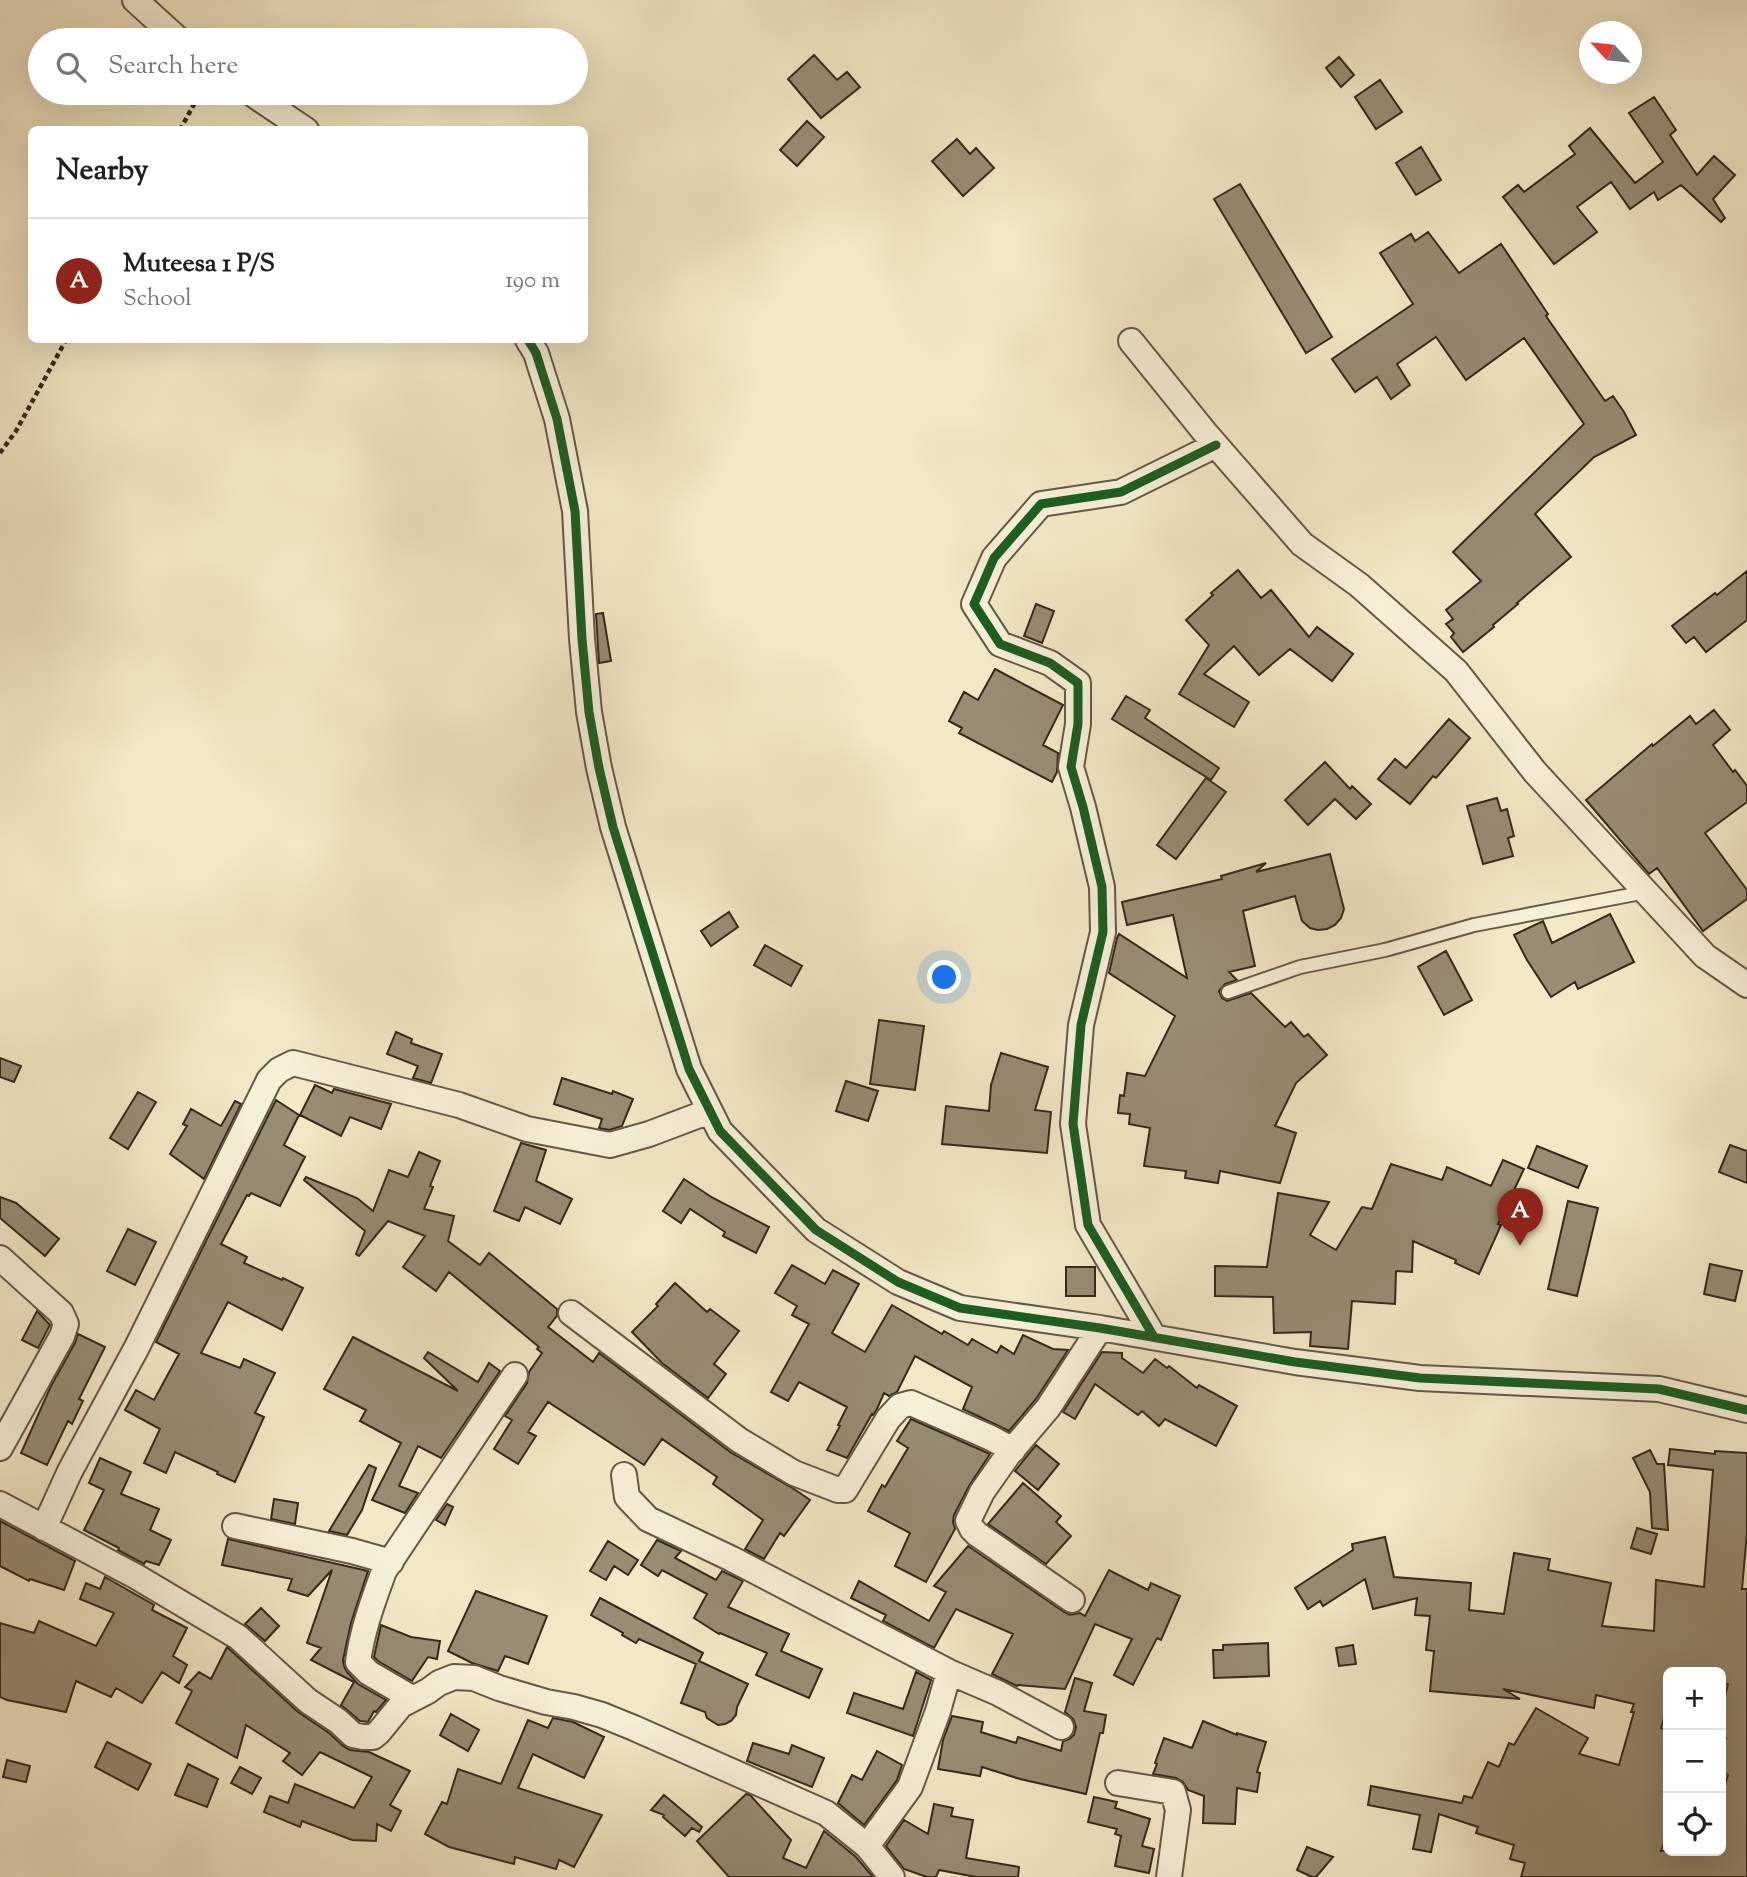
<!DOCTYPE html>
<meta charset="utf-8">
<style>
:root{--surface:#fff;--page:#f2f2f2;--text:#202124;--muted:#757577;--line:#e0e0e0;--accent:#8f2418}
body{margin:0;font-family:"Sorts Mill Goudy",serif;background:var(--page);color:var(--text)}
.controls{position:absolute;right:21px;bottom:21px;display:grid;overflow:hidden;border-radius:10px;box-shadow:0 7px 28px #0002}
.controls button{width:63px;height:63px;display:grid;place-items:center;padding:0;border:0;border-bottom:2px solid var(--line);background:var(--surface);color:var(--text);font:35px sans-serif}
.compass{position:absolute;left:1579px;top:21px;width:63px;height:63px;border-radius:50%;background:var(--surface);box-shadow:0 7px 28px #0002;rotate:297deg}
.you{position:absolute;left:945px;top:978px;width:24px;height:24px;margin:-18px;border:5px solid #fff;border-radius:50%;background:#1a73e8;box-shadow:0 0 0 10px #1a73e833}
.badge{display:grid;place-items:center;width:46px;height:46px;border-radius:50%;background:var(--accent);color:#fff;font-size:23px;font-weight:700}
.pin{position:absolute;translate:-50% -58px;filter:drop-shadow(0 2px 4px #0008)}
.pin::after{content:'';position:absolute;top:37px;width:24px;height:21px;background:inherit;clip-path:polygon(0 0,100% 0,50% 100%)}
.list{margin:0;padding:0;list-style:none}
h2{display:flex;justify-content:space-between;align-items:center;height:91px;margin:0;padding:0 28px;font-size:30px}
h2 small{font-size:23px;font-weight:400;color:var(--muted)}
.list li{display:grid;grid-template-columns:46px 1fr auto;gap:21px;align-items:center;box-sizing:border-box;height:126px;padding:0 28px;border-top:2px solid var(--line)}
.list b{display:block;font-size:26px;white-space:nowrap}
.list p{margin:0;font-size:23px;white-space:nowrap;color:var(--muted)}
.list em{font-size:23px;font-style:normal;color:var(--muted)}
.icon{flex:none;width:38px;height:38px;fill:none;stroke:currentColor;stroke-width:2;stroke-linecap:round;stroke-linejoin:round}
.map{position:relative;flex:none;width:1747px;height:1877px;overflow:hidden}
.search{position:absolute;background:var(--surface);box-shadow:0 7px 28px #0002;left:28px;top:28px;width:560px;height:77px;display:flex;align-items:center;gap:18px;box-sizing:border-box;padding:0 24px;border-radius:38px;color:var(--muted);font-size:26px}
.panel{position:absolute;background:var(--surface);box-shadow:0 7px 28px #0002;left:28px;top:126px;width:560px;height:217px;border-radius:10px}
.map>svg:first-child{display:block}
.building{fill:#978c74;stroke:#35281d;stroke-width:2;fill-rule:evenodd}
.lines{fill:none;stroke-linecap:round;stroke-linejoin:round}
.service-casing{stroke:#645847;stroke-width:16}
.minor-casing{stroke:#645847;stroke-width:28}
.path{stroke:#35281d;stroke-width:4.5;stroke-dasharray:5 3.5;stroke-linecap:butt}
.service{stroke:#f7f0d9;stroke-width:12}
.minor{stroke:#f7f0d9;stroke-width:24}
.cycleway-casing{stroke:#f7f0d9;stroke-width:13}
.cycleway{stroke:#1b5e20;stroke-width:9}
</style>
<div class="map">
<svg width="1747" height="1877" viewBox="0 0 1747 1877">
<rect width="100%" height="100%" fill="#f2e8c5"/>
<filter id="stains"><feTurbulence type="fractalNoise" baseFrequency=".00286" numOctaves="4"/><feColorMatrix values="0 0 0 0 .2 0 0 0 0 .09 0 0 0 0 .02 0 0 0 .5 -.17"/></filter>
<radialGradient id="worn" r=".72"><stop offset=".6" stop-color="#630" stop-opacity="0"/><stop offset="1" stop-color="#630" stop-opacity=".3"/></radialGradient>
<path class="building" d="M814,55L837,80L847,72L860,87L821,118L788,79Z
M1339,57L1354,75L1341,87L1326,68Z
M1380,80L1402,112L1376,129L1355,97Z
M1654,97L1676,130L1670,135L1697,175L1714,156L1735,175L1713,199L1725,218L1721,222L1681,185L1658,200L1654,192L1630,209L1611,182L1577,207L1597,232L1554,264L1503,197L1518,185L1524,192L1575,154L1569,146L1590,128L1635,183L1663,162L1629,113Z
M807,121L824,137L797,166L780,150Z
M957,139L970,154L976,148L994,168L963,196L932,161Z
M1421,147L1441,180L1416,195L1396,163Z
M1240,184L1332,337L1306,353L1214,199Z
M1428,232L1459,273L1501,244L1548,314L1546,316L1605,401L1613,396L1624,412L1636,435L1594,457L1535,514L1571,557L1517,603L1518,604L1493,625L1494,627L1463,652L1451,637L1454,633L1446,624L1453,619L1446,610L1481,581L1453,552L1584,424L1524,338L1466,380L1436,337L1397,364L1410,385L1391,399L1377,377L1355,392L1332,359L1413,304L1380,253L1411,234L1415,241Z
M1238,570L1261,598L1271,590L1309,637L1317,627L1353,654L1332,681L1290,649L1259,675L1234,646L1204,674L1249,702L1234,727L1179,694L1209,645L1186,620L1213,595L1211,593Z
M1747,571V620L1706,652L1694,637L1686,643L1672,626L1715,593L1717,595Z
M1036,604L1054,611L1042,643L1024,636Z
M603,613L611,661L599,663L596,614Z
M995,669L1063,705L1043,745L1058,753L1057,772L1052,782L959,733L962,728L949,721L964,692L978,700Z
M1126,696L1150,710L1145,718L1219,768L1211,780L1112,719Z
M1714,710L1730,730L1713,745L1733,772L1735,770L1747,786V802L1705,833L1747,890V899L1703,931L1657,868L1649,874L1586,800L1652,744L1653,746L1690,716L1696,724Z
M1449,719L1470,738L1436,778L1433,776L1410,804L1378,779L1395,759L1406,768Z
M1325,762L1350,789L1352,786L1371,804L1356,819L1335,799L1308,825L1285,800Z
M1206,778L1226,792L1176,859L1157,845Z
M1497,798L1501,811L1507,809L1514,836L1508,838L1513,856L1483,864L1467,806Z
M1330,854L1344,909L1341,918L1335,925L1327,929L1318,930L1310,928L1302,921L1295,896L1243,911L1255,966L1229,972L1237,980L1225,984L1219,991L1222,998L1227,1001L1251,993L1285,1027L1291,1022L1304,1037L1308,1034L1327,1055L1296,1083L1275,1126L1296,1133L1280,1183L1220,1171L1218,1183L1185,1178L1186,1171L1144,1166L1150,1128L1129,1124L1130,1114L1118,1113L1120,1095L1124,1096L1127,1073L1145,1076L1175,1016L1109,973L1117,938L1119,934L1187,978L1173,915L1127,925L1122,902L1222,879L1221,876L1266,863L1256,872Z
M729,912L738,927L711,946L701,931Z
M1610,914L1634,962L1578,989L1575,982L1551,997L1527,960L1514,935L1543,921L1552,943Z
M765,945L802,966L791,986L754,965Z
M1446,951L1472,1000L1444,1015L1418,967Z
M879,1020L924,1026L915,1090L870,1084Z
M396,1032L412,1039L411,1043L442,1054L431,1083L413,1078L418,1066L387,1054Z
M1001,1053L1048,1067L1035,1110L1051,1112L1047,1153L942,1144L946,1106L989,1111L991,1085Z
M0,1058L21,1066L14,1082L0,1077Z
M562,1078L612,1094L613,1091L633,1099L622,1126L609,1130L599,1128L602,1119L554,1104Z
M846,1081L878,1091L868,1121L836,1111Z
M315,1085L332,1093L334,1089L391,1104L381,1129L350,1117L341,1136L300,1115Z
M138,1092L156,1102L128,1149L110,1138Z
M276,1100L299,1115L284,1145L305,1157L280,1206L251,1193L249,1196L247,1195L221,1244L247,1257L244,1263L282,1280L283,1278L303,1288L282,1330L228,1302L201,1353L240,1368L244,1359L275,1373L255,1413L264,1417L235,1482L217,1474L218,1472L175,1452L166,1473L144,1463L160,1429L125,1410L136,1390L154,1400L179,1354L156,1342Z
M235,1101L241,1104L204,1179L170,1154L187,1126L183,1124L191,1109L221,1126Z
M521,1143L546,1150L536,1181L572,1199L560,1224L525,1207L519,1221L494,1211Z
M1730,1145L1747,1151V1183L1719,1172Z
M1537,1146L1587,1166L1578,1188L1528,1168Z
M419,1152L440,1161L430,1186L433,1187L424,1209L454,1216L448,1241L480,1265L489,1253L557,1309V1316L548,1327L593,1362L599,1353L730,1452L794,1489L810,1500L784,1536L780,1533L764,1559L745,1549L763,1520L713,1484L717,1477L662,1439L644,1465L548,1402L528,1432L536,1436L518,1464L494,1449L512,1420L505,1416L527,1383L529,1372L542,1353L537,1349L539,1347L449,1272L436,1291L403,1267L425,1236L388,1221L359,1256L356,1254L365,1231L304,1180L306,1177L357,1198L373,1211L389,1170L408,1177Z
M1503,1160L1524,1169L1498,1224L1501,1225L1479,1274L1455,1263L1456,1260L1413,1241L1412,1272L1396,1271L1395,1304L1352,1301L1348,1349L1310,1346L1311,1332L1274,1333L1273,1297L1215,1296V1266L1267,1267L1278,1193L1329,1202L1310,1235L1336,1250L1362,1207L1372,1209L1391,1164L1442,1180L1447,1167L1491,1186Z
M684,1179L713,1198L769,1227L756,1253L723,1236L725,1232L690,1209L681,1223L663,1211Z
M0,1197L16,1203L59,1239L45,1256L0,1218Z
M1568,1201L1598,1208L1577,1296L1548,1289Z
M128,1229L156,1242L135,1285L107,1271Z
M1710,1264L1742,1271L1735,1301L1704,1294Z
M792,1265L825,1284L833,1270L859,1284L832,1333L865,1352L892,1305L942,1334L944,1331L968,1345L972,1339L997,1353L1001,1346L1014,1354L1023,1335L1053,1349L1068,1350L1036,1399L1009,1431L963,1409L972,1387L915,1356L897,1392L889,1396L884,1393L877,1409L873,1415L872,1414L847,1458L827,1450L840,1426L838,1425L847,1407L799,1382L788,1401L771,1392L809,1324L792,1315L797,1306L775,1293Z
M1066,1267H1095V1296H1066Z
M675,1283L707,1312L710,1309L739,1331L714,1364L726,1374L708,1398L662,1363L632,1332L658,1306L656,1304Z
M37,1311L50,1325L38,1348L22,1340Z
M78,1334L105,1347L79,1399L83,1401L72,1424L68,1421L47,1465L21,1453L51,1386L75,1343Z
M353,1337L458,1391L424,1358L428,1352L478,1382L489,1363L500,1371L441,1458L418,1446L399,1486L418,1493L405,1513L372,1500L401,1443L360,1421L366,1410L324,1389Z
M1102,1352L1122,1353V1358L1143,1373L1155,1359L1167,1368L1169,1366L1197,1388L1199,1385L1237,1406L1216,1446L1165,1419L1159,1426L1142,1411L1138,1415L1095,1384L1075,1419L1063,1412Z
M911,1419L990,1454L969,1486L954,1515L953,1522L955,1529L926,1582L895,1566L910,1533L868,1511L882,1485L885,1487L908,1448L897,1441Z
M1036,1445L1059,1464L1038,1490L1015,1471Z
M1670,1449L1715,1454V1451L1747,1453V1533L1742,1589H1747V1877H1521L1525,1863L1510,1859L1514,1845L1476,1833L1478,1827L1439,1814L1431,1852L1413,1849L1420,1815L1368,1805L1371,1786L1462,1803L1464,1796L1472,1798L1488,1762L1499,1767L1509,1743L1514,1745L1536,1708L1588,1738L1579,1754L1619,1765L1634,1712H1631L1634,1704L1596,1695L1594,1708L1503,1689L1520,1699L1430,1691L1434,1651L1426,1650L1430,1616L1415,1615L1417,1598L1373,1609L1365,1579L1323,1606L1320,1601L1308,1609L1295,1588L1353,1550L1352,1544L1385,1537L1394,1577L1471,1583L1469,1610L1504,1614L1514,1553L1550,1559L1548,1570L1611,1583L1602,1626L1654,1631L1656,1580L1704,1587L1713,1470L1668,1465ZM1668,1672H1721V1683L1728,1684L1721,1712V1736L1726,1738L1721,1753V1772L1728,1775L1721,1798V1851H1661L1668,1832V1730L1661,1728L1668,1705Z
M1650,1450L1657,1464H1664L1668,1530L1652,1528L1650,1492L1633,1458Z
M100,1458L131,1472L121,1494L159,1509L150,1530L171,1540L159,1565L146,1561L144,1564L118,1550L119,1548L84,1530L104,1490L89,1483Z
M369,1465L376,1468L362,1510L347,1535L329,1531Z
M1023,1483L1061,1516L1056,1522L1071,1536L1046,1564L988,1524Z
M274,1499L298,1503L295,1524L271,1519Z
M447,1504L453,1507L445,1525L436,1520Z
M0,1521L75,1561L64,1590L30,1579L29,1581L0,1566Z
M1637,1528L1657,1534L1651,1554L1631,1548Z
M228,1539L368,1571L351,1623L343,1660L344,1666L347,1672L358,1684L386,1700L376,1712L374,1711L368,1722L360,1721L341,1705L354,1682L311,1660L321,1648L307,1643L332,1570L308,1596L288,1590L292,1579L222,1565Z
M657,1540L681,1551L675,1558L716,1580L722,1571L743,1581L728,1607L789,1634L781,1651L822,1669L809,1698L756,1675L767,1653L720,1633L719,1634L694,1618L707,1594L662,1570L658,1576L641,1565Z
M608,1541L638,1560L628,1575L614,1566L606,1580L590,1571Z
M968,1546L1064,1612L1070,1615L1080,1613L1085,1616L1109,1570L1148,1590L1151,1583L1180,1596L1161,1640L1157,1638L1133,1685L1114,1675L1132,1639L1095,1624L1065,1689L1018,1685L1017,1686L992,1674L1013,1634L956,1609L934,1648L883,1621L886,1615L851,1598L859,1581L929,1621L946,1592L934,1586Z
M105,1577L154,1605L152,1610L187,1628L173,1656L187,1665L179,1683L162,1672L142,1703L116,1688L111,1697L76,1681L66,1712L7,1700L0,1697V1623L34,1633L39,1621L96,1646L114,1613L80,1599L86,1583L100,1589Z
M476,1591L547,1616L528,1664L505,1656L498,1671L472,1663L448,1651Z
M600,1598L703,1653L699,1661L748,1684L737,1707L736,1715L731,1721L725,1724L718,1725L707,1718L705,1712L681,1703L696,1664L639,1639L636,1643L622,1635L623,1633L591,1615Z
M261,1608L279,1626L265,1641L245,1624Z
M381,1625L411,1637L440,1641L437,1659L428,1657L412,1681L378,1661L374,1657Z
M1268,1643L1269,1676L1214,1678L1213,1650H1223V1645Z
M1353,1645L1356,1664L1339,1666L1336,1648Z
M227,1647L298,1712L329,1733L343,1746L350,1750L369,1752L410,1771L390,1805L401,1811L391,1831L377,1824L376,1841L352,1840L302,1821L300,1827L264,1812L270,1796L288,1803L295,1784L354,1808L372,1777L320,1752L302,1775L283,1761L290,1753L246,1725L237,1758L176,1723L192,1691L185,1687L199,1672L211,1679Z
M916,1672L931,1680L913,1736L847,1713L854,1693L903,1709Z
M1075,1678L1092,1683L1084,1711L1106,1715L1103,1733H1100L1086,1794L1020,1779L982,1767L980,1776L938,1769L943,1740L952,1716L983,1722L981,1732L1016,1743L1018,1737L1061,1751L1063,1741L1069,1739L1074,1735L1076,1727L1073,1719L1065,1712Z
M451,1714L479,1730L468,1751L440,1735Z
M553,1718L573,1722L604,1737L584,1778L533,1754L518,1788L602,1815L574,1867L559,1860L556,1869L515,1857L514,1864L449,1847L425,1834L442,1802L447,1804L458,1769L501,1784L528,1720L548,1728Z
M1203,1721L1237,1735V1733L1266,1742L1257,1772L1260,1773L1257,1792L1237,1788L1235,1824L1203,1823L1204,1796L1188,1790L1183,1782L1176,1778L1153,1774L1157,1764L1155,1763L1164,1738L1192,1748Z
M107,1742L151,1764L138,1790L95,1767Z
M753,1743L789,1754L792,1745L824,1758L812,1787L747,1761Z
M877,1751L902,1765L897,1780L864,1825L838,1803L852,1775L862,1780Z
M7,1760L30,1766L26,1782L3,1777Z
M188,1764L218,1779L207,1807L175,1795Z
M240,1767L261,1778L252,1794L231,1783Z
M746,1794L750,1795L791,1840L783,1858L806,1868L824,1831L856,1857L873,1877H729L697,1841Z
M664,1795L702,1827L699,1832L692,1828L685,1836L663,1817L664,1815L651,1810Z
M1094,1797L1117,1802L1115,1808L1150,1819L1142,1846L1154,1849L1149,1873L1115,1866L1121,1836L1115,1834L1117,1829L1088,1822Z
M934,1804L953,1808L951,1816L973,1820L966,1858L1019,1867L1018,1877H976L939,1870L936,1877H927L904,1869L886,1846L904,1820L928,1834Z
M1307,1847L1333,1857L1316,1877H1312L1297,1870Z"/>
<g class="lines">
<defs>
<path id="service" d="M1228,992L1300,967L1385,950L1474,925L1646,892"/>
<path id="minor" d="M135,0L179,40
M251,93L306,130
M528,340L536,353L557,419L575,511L582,639L589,712L599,768L613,827L689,1069L720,1131L816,1230L898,1282L960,1308L1100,1328L1295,1362L1420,1378L1659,1389L1747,1410
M1131,341L1207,435L1302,544L1359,585L1456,671L1535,772L1705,956L1747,985
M0,1258L61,1313L66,1324L62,1336L0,1448
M571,1313L739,1440L794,1473L838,1490H845L888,1419L900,1406L911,1403L991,1438L1013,1450
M1154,1337L1088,1225L1073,1124L1081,1025L1103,932L1102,887L1083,807L1071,767L1078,724V683L1050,663L1000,644L974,604L994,558L1041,504L1121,492L1216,445
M624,1475L627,1497L648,1519L732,1559L949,1672L938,1711L910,1787L867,1846
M0,1504L137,1577L238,1637L308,1701L338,1721L353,1735L363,1737H373L379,1732L401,1705L428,1691L439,1683L454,1677L474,1678L499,1688L546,1702L574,1707L602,1715L634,1728L826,1813L867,1846L892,1877
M235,1526L352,1551L391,1562
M44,1528L70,1471L137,1347L269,1080L279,1070L293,1063L459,1105L527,1129L610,1145L649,1134L710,1111
M1072,1600L977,1534L972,1529L968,1521L982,1492L1008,1455L1048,1408L1100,1328
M949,1672L998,1693L1061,1727
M412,1698L369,1673L358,1662C362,1631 373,1601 384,1571L515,1375
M1118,1783L1173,1792L1178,1810L1169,1877"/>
</defs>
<use href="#service" class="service-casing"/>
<use href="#minor" class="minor-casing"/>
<path class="path" d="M180,130L200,93
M0,453L16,431L66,340"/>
<use href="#service" class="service"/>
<use href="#minor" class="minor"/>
<defs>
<path id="cycleway" d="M528,340L536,353L557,419L575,511L582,639L589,712L599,768L613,827L689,1069L720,1131L816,1230L898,1282L960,1308L1100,1328L1295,1362L1420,1378L1659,1389L1747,1410
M1154,1337L1088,1225L1073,1124L1081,1025L1103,932L1102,887L1083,807L1071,767L1078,724V683L1050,663L1000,644L974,604L994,558L1041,504L1121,492L1216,445"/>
</defs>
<use href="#cycleway" class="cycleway-casing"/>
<use href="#cycleway" class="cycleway"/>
</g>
<rect width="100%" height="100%" filter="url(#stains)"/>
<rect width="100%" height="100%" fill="url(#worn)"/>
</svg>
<div class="controls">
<button>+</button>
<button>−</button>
<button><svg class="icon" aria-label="locate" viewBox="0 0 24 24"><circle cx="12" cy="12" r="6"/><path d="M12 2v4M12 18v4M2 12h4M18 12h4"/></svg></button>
</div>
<svg class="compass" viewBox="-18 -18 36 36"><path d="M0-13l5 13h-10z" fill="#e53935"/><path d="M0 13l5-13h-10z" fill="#757577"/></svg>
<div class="you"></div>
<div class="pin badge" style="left:1520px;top:1246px">A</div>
<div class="search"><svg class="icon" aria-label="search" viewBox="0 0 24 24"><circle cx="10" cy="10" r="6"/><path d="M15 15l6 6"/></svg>Search here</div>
<section class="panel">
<h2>Nearby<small></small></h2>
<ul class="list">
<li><span class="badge">A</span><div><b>Muteesa 1 P/S</b><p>School</p></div><em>190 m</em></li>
</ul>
</section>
</div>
